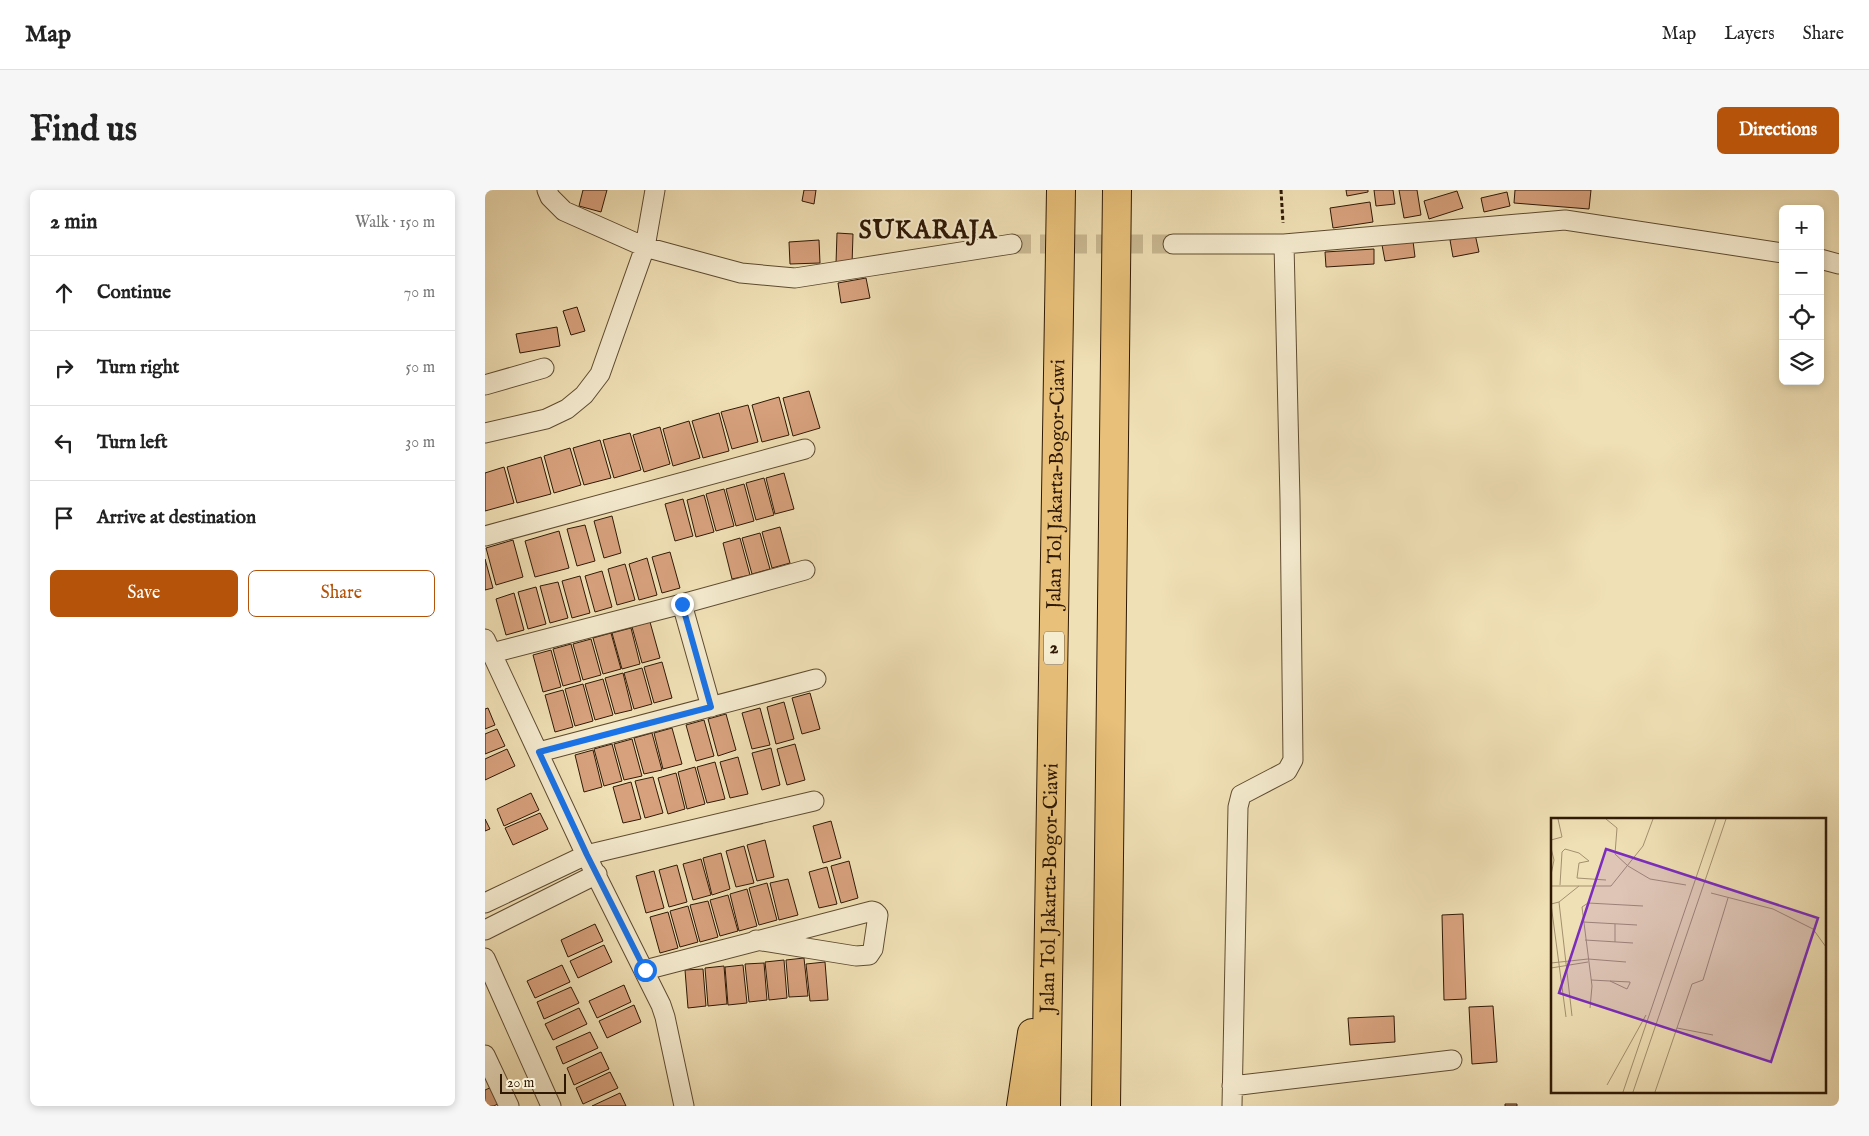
<!DOCTYPE html>
<meta charset="utf-8">
<style>
:root{--surface:#fff;--page:#f6f6f6;--text:#222;--muted:#767676;--line:#e0e0e0;--accent:#b45309}
body{margin:0;font-family:"IM FELL English",serif;background:var(--page);color:var(--text)}
.controls{position:absolute;right:15px;top:15px;display:grid;overflow:hidden;border-radius:8px;box-shadow:0 2px 8px #0003}
.controls button{width:45px;height:45px;display:grid;place-items:center;padding:0;border:0;border-bottom:1px solid var(--line);background:var(--surface);color:var(--text);font:25px sans-serif}
.scale{position:absolute;left:15px;bottom:12px;width:66px;box-sizing:border-box;padding-left:5px;border:2px solid #2f1905;border-top:0;font-size:14px;line-height:18px;white-space:nowrap;color:#2f1905;-webkit-text-stroke:4px #f5ebcf;paint-order:stroke}
.stop{position:absolute;width:15px;height:15px;margin:-11px;border:4px solid #1a73e8;border-radius:50%;background:#fff}
.stop.end{background:#1a73e8;border-color:#fff;box-shadow:0 1px 5px #0008}
.list{margin:0;padding:0;list-style:none}
h2{display:flex;justify-content:space-between;align-items:center;height:65px;margin:0;padding:0 20px;font-size:21px}
h2 small{font-size:16px;font-weight:400;color:var(--muted)}
.list li{display:grid;grid-template-columns:32px 1fr auto;gap:15px;align-items:center;box-sizing:border-box;height:75px;padding:0 20px;border-top:1px solid var(--line)}
.list b{display:block;font-size:19px;white-space:nowrap}
.list em{font-size:16px;font-style:normal;color:var(--muted)}
.actions{display:flex;gap:10px;padding:15px 20px}
.actions a{flex:1;padding:11px 0;border:1px solid var(--accent);border-radius:8px;text-align:center;font-size:18px;color:var(--accent)}
.actions .main{background:var(--accent);color:#fff}
.icon{flex:none;width:28px;height:28px;fill:none;stroke:currentColor;stroke-width:2;stroke-linecap:round;stroke-linejoin:round}
.map{position:relative;flex:none;width:1354px;height:916px;overflow:hidden;border-radius:8px}
header{display:flex;align-items:center;gap:30px;box-sizing:border-box;height:70px;padding:0 25px;background:var(--surface);border-bottom:1px solid var(--line)}
header strong{font-size:24px}
nav{display:flex;gap:28px;margin-inline-start:auto;font-size:18px}
.intro{display:flex;align-items:center;justify-content:space-between;box-sizing:border-box;height:120px;padding:0 30px}
h1{margin:0;font-size:35px}
.button{padding:12px 22px;border-radius:8px;background:var(--accent);color:#fff;font-size:18px;font-weight:700}
main{display:flex;gap:30px;padding:0 30px}
aside{flex:1;background:var(--surface);border-radius:8px;box-shadow:0 2px 8px #0003}
.map>svg:first-child{display:block}
.building{fill:#d7a17d;stroke:#2f1905}
.lines{fill:none;stroke-linecap:round;stroke-linejoin:round}
.minor-tunnel{stroke:#c9b892;stroke-width:19;stroke-dasharray:19 9;stroke-linecap:butt}
.minor-casing{stroke:#5f4b31;stroke-width:21}
.motorway-casing{stroke:#2f1905;stroke-width:30}
.path{stroke:#2f1905;stroke-width:3;stroke-dasharray:4 2.5;stroke-linecap:butt}
.minor{stroke:#f5ebcf;stroke-width:19}
.motorway{stroke:#e8c07a;stroke-width:28}
.route{stroke:#1a73e8;stroke-width:6}
.labels{text-anchor:middle;dominant-baseline:central;stroke-width:4;stroke-linejoin:round;paint-order:stroke}
.shield{fill:#f5ebcf;stroke:#6a5842;stroke-width:1}
.shield-label{font-size:19px;font-weight:bold;fill:#2f1905}
.street-label{font-size:20px;fill:#2f1905;stroke:#f5ebcf}
.district-label{font-size:25px;font-weight:bold;letter-spacing:1px;fill:#2f1905;stroke:#f5ebcf}
.inset-road{fill:none;stroke:#a3906f;stroke-width:1}
.view{fill:#7b2cbf;fill-opacity:0.15;stroke:#7b2cbf;stroke-width:2.5}
.inset-edge{fill:none;stroke:#2f1905;stroke-width:2.5}
</style>
<header>
<strong>Map</strong>
<nav><a>Map</a><a>Layers</a><a>Share</a></nav>
</header>
<div class="intro"><h1>Find us</h1><a class="button">Directions</a></div>
<main>
<aside>
<h2>2 min<small>Walk · 150 m</small></h2>
<ul class="list">
<li><svg class="icon" aria-label="ahead" viewBox="0 0 24 24"><path d="M12 20V5M6 11l6-6 6 6"/></svg><div><b>Continue</b></div><em>70 m</em></li>
<li><svg class="icon" aria-label="right" viewBox="0 0 24 24"><path d="M7 20v-9h11M14 6l5 5-5 5"/></svg><div><b>Turn right</b></div><em>50 m</em></li>
<li><svg class="icon" aria-label="left" viewBox="0 0 24 24"><path d="M17 20v-9H6M10 6l-5 5 5 5"/></svg><div><b>Turn left</b></div><em>30 m</em></li>
<li><svg class="icon" aria-label="arrive" viewBox="0 0 24 24"><path d="M6 21V4h12l-3 4 3 4H6"/></svg><div><b>Arrive at destination</b></div></li>
</ul>
<div class="actions"><a class="main">Save</a><a>Share</a></div>
</aside>
<div class="map">
<svg width="1354" height="916" viewBox="0 0 1354 916">
<rect width="100%" height="100%" fill="#f0e0b5"/>
<filter id="stains"><feTurbulence type="fractalNoise" baseFrequency=".004" numOctaves="4"/><feColorMatrix values="0 0 0 0 .2 0 0 0 0 .09 0 0 0 0 .02 0 0 0 .5 -.17"/></filter>
<radialGradient id="worn" r=".72"><stop offset=".6" stop-color="#630" stop-opacity="0"/><stop offset="1" stop-color="#630" stop-opacity=".3"/></radialGradient>
<path class="building" d="M98,0H122L116,22L94,16Z
M319,0H331L329,14L317,11Z
M861,0H883V2L862,6Z
M889,0H908L910,14L891,16Z
M914,0H932L936,25L919,28Z
M1030,0H1106L1104,19L1029,13Z
M972,1L978,18L944,29L939,11Z
M1022,2L1025,16L999,22L996,8Z
M885,12L888,32L848,38L845,18Z
M352,43L368,44L367,75L351,74Z
M990,44L994,62L968,67L965,50Z
M334,50L335,73L305,74L304,52Z
M928,51L930,67L900,71L897,55Z
M889,59V74L841,77L840,62Z
M381,88L385,108L356,113L353,93Z
M92,117L100,141L86,145L78,121Z
M72,137L75,156L35,163L31,144Z
M324,201L335,238L308,246L298,208Z
M294,207L304,245L277,252L267,215Z
M263,215L273,252L247,259L236,222Z
M234,223L244,261L218,268L207,231Z
M204,231L215,268L188,276L178,239Z
M175,237L185,274L159,282L148,245Z
M145,243L156,280L129,288L118,250Z
M115,250L126,288L99,295L88,258Z
M85,258L96,295L69,303L59,266Z
M56,267L66,304L32,313L22,277Z
M19,277L29,313L0,321V283Z
M299,283L309,319L290,324L281,288Z
M279,288L289,325L271,330L261,293Z
M259,294L269,331L251,336L241,299Z
M239,299L249,336L231,341L221,304Z
M219,305L229,342L211,347L202,310Z
M198,309L208,346L190,351L180,314Z
M127,326L136,363L119,368L109,331Z
M100,335L110,371L92,376L82,339Z
M295,337L305,373L287,378L277,342Z
M74,341L84,378L50,387L40,351Z
M275,343L285,379L267,384L257,348Z
M255,348L265,385L247,389L238,353Z
M28,350L38,387L11,395L1,358Z
M185,362L195,398L177,403L167,367Z
M162,368L172,405L154,410L144,374Z
M0,369L8,398L0,400Z
M140,374L150,410L132,415L123,379Z
M117,381L127,417L110,422L100,386Z
M95,386L105,423L87,428L77,391Z
M73,392L83,428L65,433L55,396Z
M51,397L61,434L43,439L33,402Z
M29,403L39,440L21,445L11,409Z
M165,432L175,468L157,473L147,437Z
M146,438L155,474L137,479L127,443Z
M126,443L136,479L118,484L108,448Z
M106,449L116,485L98,490L88,454Z
M86,454L96,491L78,496L68,459Z
M66,460L76,497L58,502L48,465Z
M177,472L187,508L169,513L159,477Z
M157,478L167,514L149,519L139,483Z
M138,483L147,520L130,524L120,488Z
M118,489L128,525L110,530L100,494Z
M98,494L108,531L90,536L80,499Z
M78,500L88,537L70,542L60,505Z
M325,503L335,539L317,544L307,508Z
M299,512L309,549L291,554L282,517Z
M3,518L10,535L0,539V519Z
M275,518L285,555L267,559L257,523Z
M241,524L251,560L233,566L223,529Z
M219,530L229,566L211,571L201,535Z
M187,538L197,574L178,579L169,543Z
M12,539L20,556L0,564V544Z
M167,543L177,580L159,584L149,548Z
M147,549L157,586L139,590L129,554Z
M127,554L137,591L119,596L109,559Z
M310,554L320,590L302,595L292,559Z
M286,558L295,595L277,600L267,563Z
M22,559L30,576L0,590V569Z
M108,560L117,597L99,602L90,565Z
M253,567L263,604L245,608L235,572Z
M230,572L240,609L222,613L212,577Z
M210,577L220,614L202,619L193,582Z
M191,583L200,619L183,624L173,588Z
M168,587L178,623L160,628L150,591Z
M146,592L156,629L138,633L128,597Z
M46,603L54,620L19,636L12,619Z
M55,623L63,639L28,655L20,638Z
M0,629L5,639L0,641Z
M346,631L356,668L338,673L328,636Z
M280,650L289,687L272,691L262,655Z
M259,656L269,693L251,697L241,661Z
M236,663L245,699L227,705L218,668Z
M216,669L226,705L208,710L198,674Z
M364,671L373,708L356,713L346,676Z
M192,675L202,712L184,717L174,680Z
M342,677L352,714L334,718L324,682Z
M169,681L179,718L161,723L151,686Z
M303,689L313,725L294,730L285,693Z
M282,693L292,730L274,735L264,698Z
M262,699L272,736L254,741L245,704Z
M243,705L253,741L235,746L225,710Z
M223,711L233,747L215,752L205,715Z
M203,716L213,752L195,757L185,721Z
M183,722L193,758L175,763L165,727Z
M978,724L981,809L959,810L957,725Z
M110,734L118,751L83,767L76,750Z
M119,755L127,772L93,788L85,771Z
M319,768L323,806L304,807L301,770Z
M299,770L302,808L284,810L280,772Z
M340,772L343,810L325,811L321,774Z
M279,773L282,810L264,812L260,774Z
M77,775L85,792L50,808L42,791Z
M258,775L262,813L243,815L240,777Z
M239,776L242,814L223,816L220,778Z
M218,779L221,816L203,818L200,780Z
M139,795L146,812L112,828L104,811Z
M86,797L94,813L59,829L52,812Z
M149,815L156,832L122,848L114,831Z
M1008,816L1012,872L987,874L984,817Z
M94,818L102,834L68,850L60,834Z
M909,826L910,852L865,855L863,828Z
M105,842L113,858L78,874L71,857Z
M116,862L124,879L89,895L82,878Z
M125,882L133,898L98,914L91,898Z
M7,897L14,913L9,916H0V900Z
M135,903L141,916H107Z
M1020,914H1032V916H1020Z"/>
<g class="lines">
<path class="minor-tunnel" d="M527,54H688"/>
<defs>
<path id="minor" d="M62,0L65,7L79,21L160,57L256,83L310,88L527,54
M688,54H799L1080,30L1298,63
M1335,69L1354,74
M0,195L59,178
M0,243L61,229L82,219L99,205L115,184L160,57L170,0
M0,346L320,259
M197,414L226,517
M0,449L101,665L176,815L180,827L199,916
M7,463L197,414L320,380
M54,562L331,489
M0,713L101,665L329,611
M0,740L112,684
M0,768L66,916
M160,780L387,721L390,722L393,725L388,759L384,765L371,766L271,750
M0,865L24,916
M747,896L967,870
M747,916L753,617L756,605L802,581L808,570L805,310L799,54"/>
<g id="motorway">
<path d="M536,916L547,843"/>
<path id="s1" d="M561,916L576,0"/>
<path d="M621,916L632,0"/>
</g>
</defs>
<use href="#minor" class="minor-casing"/>
<use href="#motorway" class="motorway-casing"/>
<path class="path" d="M796,0L798,33"/>
<use href="#minor" class="minor"/>
<use href="#motorway" class="motorway"/>
</g>
<g class="lines">
<path class="route" d="M160,780L102,665L54,562L226,517L197,414"/>
</g>
<g class="labels">
<rect class="shield" x="559" y="441.5" width="20" height="33" rx="4"/>
<g class="shield-label">
<text x="569" y="458">2</text>
</g>
<g class="street-label">
<text stroke="none"><textPath href="#s1" startOffset="622">Jalan Tol Jakarta–Bogor–Ciawi</textPath></text>
<text stroke="none"><textPath href="#s1" startOffset="218">Jalan Tol Jakarta–Bogor–Ciawi</textPath></text>
</g>
<g class="district-label">
<text x="443" y="41">SUKARAJA</text>
</g>
</g>
<g transform="translate(1066 628)">
<rect width="275" height="275" fill="#f0e0b5"/>
<path class="inset-road" d="M55,1L66,10L64,36L77,48L99,61L135,67M0,22L11,19L7,1M0,30L3,42L0,57M9,67L11,34L14,31L28,35L38,43L28,45L26,60L55,62M0,68H60L92,28L102,1M160,75L222,91L262,111L275,129M8,84L21,198M0,86L15,199M0,86L8,84L28,68M32,104L86,107M34,122L82,125M64,124V106M0,145L37,141L75,144M0,150L37,144M40,162L59,163L79,164V165L76,171L59,163M39,190L41,168L31,89L37,85L92,88M126,210L162,217M56,267L95,197M72,274L165,1M82,274L175,1M104,274L141,166L152,162L177,80"/>
<path class="view" d="M55,31L267,100L220,244L8,175Z"/>
<rect width="275" height="275" class="inset-edge"/>
</g>
<rect width="100%" height="100%" filter="url(#stains)"/>
<rect width="100%" height="100%" fill="url(#worn)"/>
</svg>
<div class="controls">
<button>+</button>
<button>−</button>
<button><svg class="icon" aria-label="locate" viewBox="0 0 24 24"><circle cx="12" cy="12" r="6"/><path d="M12 2v4M12 18v4M2 12h4M18 12h4"/></svg></button>
<button><svg class="icon" aria-label="layers" viewBox="0 0 24 24"><path d="M12 4l9 5-9 5-9-5zM3 14l9 5 9-5"/></svg></button>
</div>
<div class="scale">20 m</div>
<div class="stop" style="left:160px;top:780px"></div>
<div class="stop end" style="left:197px;top:414px"></div>
</div>
</main>
